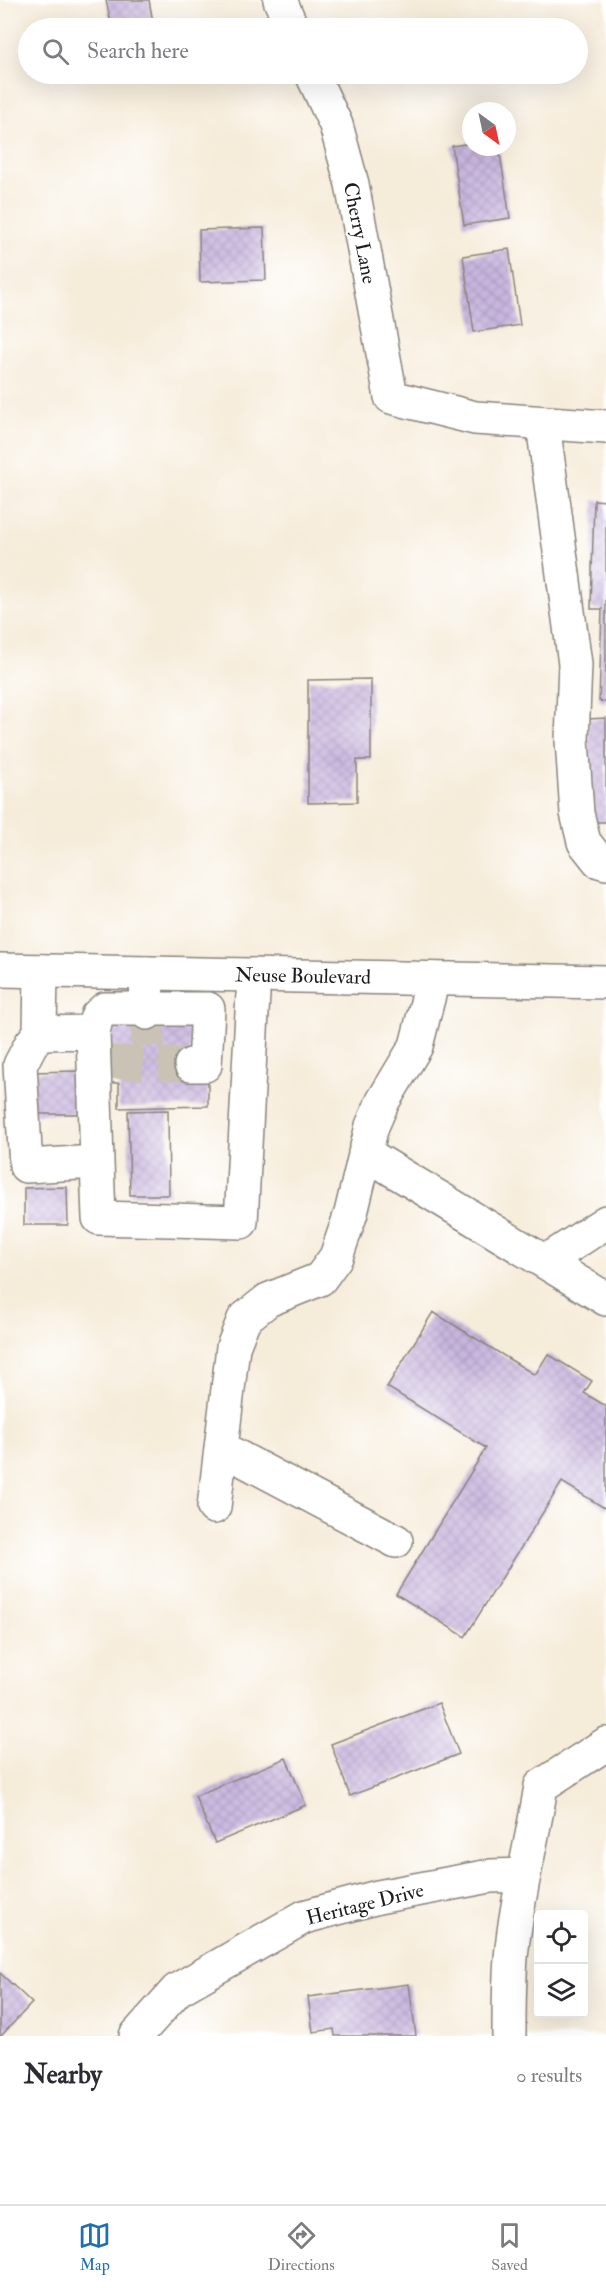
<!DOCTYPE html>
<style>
:root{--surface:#fff;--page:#f2f2f3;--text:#2b2b33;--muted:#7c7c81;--line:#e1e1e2;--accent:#1f6fb2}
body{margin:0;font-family:"IM FELL Double Pica",serif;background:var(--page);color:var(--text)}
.controls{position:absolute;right:18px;bottom:18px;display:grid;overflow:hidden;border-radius:6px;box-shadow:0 6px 24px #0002}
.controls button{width:54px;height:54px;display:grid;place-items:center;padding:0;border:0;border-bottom:2px solid var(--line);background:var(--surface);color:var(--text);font:30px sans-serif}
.compass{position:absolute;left:462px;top:102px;width:54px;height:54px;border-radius:50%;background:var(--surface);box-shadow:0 6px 24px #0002;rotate:147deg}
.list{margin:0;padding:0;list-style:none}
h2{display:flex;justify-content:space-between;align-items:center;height:78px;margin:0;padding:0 24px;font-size:26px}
h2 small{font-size:20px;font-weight:400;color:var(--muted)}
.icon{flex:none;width:33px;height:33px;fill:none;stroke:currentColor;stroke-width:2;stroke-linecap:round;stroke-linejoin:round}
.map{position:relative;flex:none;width:606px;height:2036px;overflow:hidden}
.search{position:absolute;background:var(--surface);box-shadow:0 6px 24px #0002;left:18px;right:18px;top:18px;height:66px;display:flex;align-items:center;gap:15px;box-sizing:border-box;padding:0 21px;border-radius:33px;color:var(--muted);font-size:22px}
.sheet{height:168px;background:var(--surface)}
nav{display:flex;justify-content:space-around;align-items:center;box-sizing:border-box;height:84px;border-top:2px solid var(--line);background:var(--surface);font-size:16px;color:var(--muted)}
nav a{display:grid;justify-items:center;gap:3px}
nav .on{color:var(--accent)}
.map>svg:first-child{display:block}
.building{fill:url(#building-cross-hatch)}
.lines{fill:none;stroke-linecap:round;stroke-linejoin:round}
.minor-tunnel{stroke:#cac2b4;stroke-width:33;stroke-dasharray:33 16;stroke-linecap:butt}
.minor-casing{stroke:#89847b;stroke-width:36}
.major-casing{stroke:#89847b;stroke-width:36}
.minor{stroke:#fff;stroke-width:33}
.major{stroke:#fff;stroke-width:33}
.labels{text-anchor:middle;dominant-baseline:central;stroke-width:4.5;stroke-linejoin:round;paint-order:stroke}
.street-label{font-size:20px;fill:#1c1c1c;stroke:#fff}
</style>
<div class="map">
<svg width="606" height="2036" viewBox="0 0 606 2036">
<defs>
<pattern id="building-cross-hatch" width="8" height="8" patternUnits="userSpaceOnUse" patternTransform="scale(1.5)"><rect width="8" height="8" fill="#c9b6df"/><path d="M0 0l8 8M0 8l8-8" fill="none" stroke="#ac9cbf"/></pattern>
</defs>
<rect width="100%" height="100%" fill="#fff"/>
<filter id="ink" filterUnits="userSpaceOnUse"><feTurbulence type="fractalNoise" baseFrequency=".0167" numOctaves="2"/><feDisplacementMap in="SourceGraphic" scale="12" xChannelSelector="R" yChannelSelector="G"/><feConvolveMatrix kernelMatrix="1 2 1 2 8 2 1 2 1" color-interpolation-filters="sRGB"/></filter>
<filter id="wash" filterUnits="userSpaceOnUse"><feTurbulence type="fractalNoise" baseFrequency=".008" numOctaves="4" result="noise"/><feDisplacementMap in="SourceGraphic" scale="24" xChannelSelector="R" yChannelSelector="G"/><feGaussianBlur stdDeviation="1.35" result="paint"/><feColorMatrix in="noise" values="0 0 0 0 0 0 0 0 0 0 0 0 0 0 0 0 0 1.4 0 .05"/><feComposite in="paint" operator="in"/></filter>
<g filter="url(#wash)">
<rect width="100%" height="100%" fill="#f6ecda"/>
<g id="blocks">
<path class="building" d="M106,0H149L154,28H112Z
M471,143V147H499L510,218L464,225L452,146Z
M264,228L266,280L200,282L199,230Z
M509,249L520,325L474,332L463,256Z
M594,500L606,501V702L599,701L602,609H591Z
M371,679V760H357V802L308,803V680Z
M606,718V822H590L588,719Z
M190,1012L191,1065L208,1079V1106L119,1108V1083H110L109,1014Z
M80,1071V1114H31L30,1072Z
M168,1110L169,1195H130L128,1111Z
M67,1187L68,1225H24V1188Z
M433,1312L535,1375L548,1354L592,1381L584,1393L606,1406V1509L562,1482L465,1637L396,1594L486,1448L387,1387Z
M439,1703L459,1754L350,1796L331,1744Z
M286,1758L306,1805L215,1843L195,1796Z
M0,1973L32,2003L1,2036H0Z
M409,1984L416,2036H335L334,2029L313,2032L308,1997Z"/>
</g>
</g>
<g filter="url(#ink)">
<use href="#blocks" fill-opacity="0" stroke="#89847b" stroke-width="1.5"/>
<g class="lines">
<path class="minor-tunnel" d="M147,1013L149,1063
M110,1062L191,1065"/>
<defs>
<path id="minor" d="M280,0L292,28
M312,74L336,125L352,184L391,397L475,418L606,427
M543,424L575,664L572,740L577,813L584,842L599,861L606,863
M41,971L40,1033L31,1044L20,1065L26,1166L97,1162L99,1218L241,1222L254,975
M146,973L147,1009H208L205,1065H191
M93,1032L97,1016L105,1009H147V1013
M40,1033L93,1032L97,1162
M365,1153L606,1299
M545,1262L606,1222
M221,1448L396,1541
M214,1507L233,1347L244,1319L268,1300L320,1279L336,1257L351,1213L372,1126L383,1101L416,1046L433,979
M136,2036L177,1990L304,1917L378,1897L490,1876L523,1875
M509,2036C509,2010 509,1984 511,1958C516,1900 532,1844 541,1786L606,1744"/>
<path id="major" d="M0,970L606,982"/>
</defs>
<use href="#minor" class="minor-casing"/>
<use href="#major" class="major-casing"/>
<use href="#minor" class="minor"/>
<use href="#major" class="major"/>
</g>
</g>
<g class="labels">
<g class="street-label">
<text transform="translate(360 233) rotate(79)">Cherry Lane</text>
<text transform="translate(303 976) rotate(1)">Neuse Boulevard</text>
<text transform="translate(365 1904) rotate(-14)">Heritage Drive</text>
</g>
</g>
</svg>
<div class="controls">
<button><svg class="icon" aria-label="locate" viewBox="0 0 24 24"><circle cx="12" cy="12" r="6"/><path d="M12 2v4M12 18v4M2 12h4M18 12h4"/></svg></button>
<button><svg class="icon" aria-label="layers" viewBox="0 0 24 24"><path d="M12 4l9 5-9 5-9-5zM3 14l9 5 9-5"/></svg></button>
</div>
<svg class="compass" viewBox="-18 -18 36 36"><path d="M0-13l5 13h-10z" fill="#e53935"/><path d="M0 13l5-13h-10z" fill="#7c7c81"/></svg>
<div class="search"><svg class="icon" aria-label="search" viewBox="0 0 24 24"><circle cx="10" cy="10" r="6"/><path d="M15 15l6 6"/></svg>Search here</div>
</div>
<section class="sheet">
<h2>Nearby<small>0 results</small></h2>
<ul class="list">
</ul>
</section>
<nav>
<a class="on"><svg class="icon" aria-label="map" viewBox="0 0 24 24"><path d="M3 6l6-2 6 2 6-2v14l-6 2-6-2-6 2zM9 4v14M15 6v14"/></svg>Map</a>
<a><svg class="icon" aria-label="directions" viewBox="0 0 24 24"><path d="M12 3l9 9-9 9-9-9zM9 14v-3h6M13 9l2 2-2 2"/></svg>Directions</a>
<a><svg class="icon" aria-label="saved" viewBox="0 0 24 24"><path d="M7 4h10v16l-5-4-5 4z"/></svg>Saved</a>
</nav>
